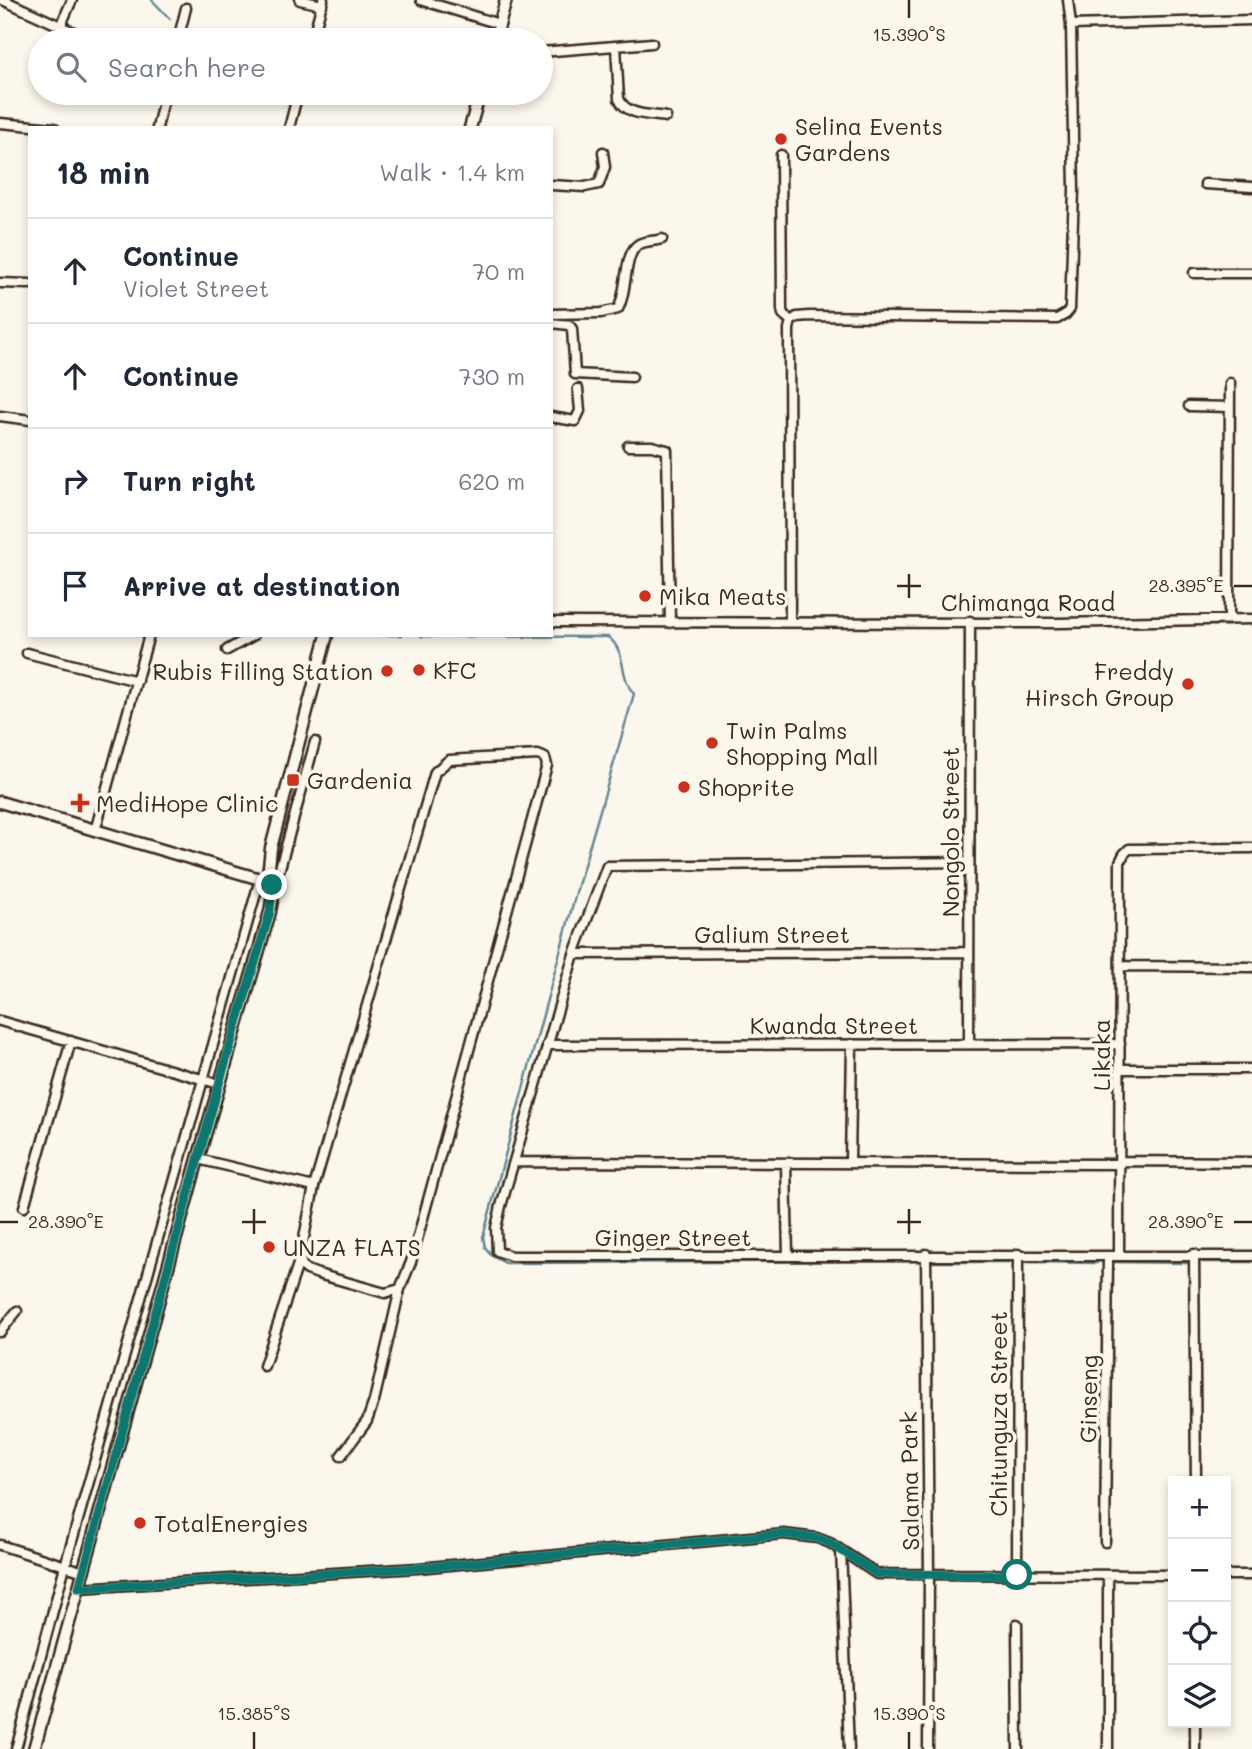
<!DOCTYPE html>
<meta charset="utf-8">
<style>
:root{--surface:#fff;--page:#f2f2f3;--text:#1f2937;--muted:#747a83;--line:#e0e1e3}
body{margin:0;font-family:Mali,sans-serif;background:var(--page);color:var(--text)}
.controls{position:absolute;right:21px;bottom:21px;display:grid;overflow:hidden;border-radius:0px;box-shadow:0 4px 10px #0003}
.controls button{width:63px;height:63px;display:grid;place-items:center;padding:0;border:0;border-bottom:2px solid var(--line);background:var(--surface);color:var(--text);font:35px sans-serif}
.stop{position:absolute;width:21px;height:21px;margin:-16px;border:5px solid #0f766e;border-radius:50%;background:#fff}
.stop.end{background:#0f766e;border-color:#fff;box-shadow:0 2px 7px #0008}
.list{margin:0;padding:0;list-style:none}
h2{display:flex;justify-content:space-between;align-items:center;height:91px;margin:0;padding:0 28px;font-size:30px}
h2 small{font-size:23px;font-weight:400;color:var(--muted)}
.list li{display:grid;grid-template-columns:46px 1fr auto;gap:21px;align-items:center;box-sizing:border-box;height:105px;padding:0 28px;border-top:2px solid var(--line)}
.list b{display:block;font-size:26px;white-space:nowrap}
.list p{margin:0;font-size:23px;white-space:nowrap;color:var(--muted)}
.list em{font-size:23px;font-style:normal;color:var(--muted)}
.icon{flex:none;width:38px;height:38px;fill:none;stroke:currentColor;stroke-width:2;stroke-linecap:round;stroke-linejoin:round}
.map{position:relative;flex:none;width:1252px;height:1749px;overflow:hidden}
.search{position:absolute;background:var(--surface);box-shadow:0 4px 10px #0003;left:28px;top:28px;width:525px;height:77px;display:flex;align-items:center;gap:18px;box-sizing:border-box;padding:0 24px;border-radius:38px;color:var(--muted);font-size:26px}
.panel{position:absolute;background:var(--surface);box-shadow:0 4px 10px #0003;left:28px;top:126px;width:525px;height:511px;border-radius:0px}
.map>svg:first-child{display:block}
.lines{fill:none;stroke-linecap:round;stroke-linejoin:round}
.stream{stroke:#658694;stroke-width:2.5}
.minor-casing{stroke:#3b2a1e;stroke-width:13}
.major-casing{stroke:#3b2a1e;stroke-width:15}
.minor{stroke:#fbf7ec;stroke-width:8}
.major{stroke:#fbf7ec;stroke-width:10}
.route{stroke:#0f766e;stroke-width:9}
.ticks{fill:none;stroke:#3b2a1e;stroke-width:2.5}
.poi-dot{fill:#c8321e;stroke:#fbf7ec;stroke-width:2.5}
.labels{text-anchor:middle;dominant-baseline:central;stroke-width:7;stroke-linejoin:round;paint-order:stroke}
.poi-label{font-size:23px;fill:#3b2a1e;stroke:#fbf7ec;text-anchor:start}
.street-label{font-size:23px;fill:#3b2a1e;stroke:#fbf7ec}
.ticks-label{font-size:18px;text-anchor:middle;fill:#3b2a1e;stroke:#fbf7ec;stroke-width:7;stroke-linejoin:round;paint-order:stroke}
</style>
<div class="map">
<svg width="1252" height="1749" viewBox="0 0 1252 1749">
<rect width="100%" height="100%" fill="#fbf7ec"/>
<filter id="ink" filterUnits="userSpaceOnUse"><feTurbulence type="fractalNoise" baseFrequency=".0143" numOctaves="2"/><feDisplacementMap in="SourceGraphic" scale="14" xChannelSelector="R" yChannelSelector="G"/><feConvolveMatrix kernelMatrix="1 2 1 2 8 2 1 2 1" color-interpolation-filters="sRGB"/></filter>
<g filter="url(#ink)">
<g class="lines">
<path class="stream" d="M152,0L170,19
M294,128L303,93
M371,635H402
M421,636L608,637C627,651 619,677 634,694L577,889L483,1237L485,1247L492,1256L505,1263L919,1261
M934,1262H1009
M1025,1262L1097,1263
M1113,1262L1187,1263
M1203,1262H1252"/>
<defs>
<path id="minor" d="M3,0L91,40
M300,0L322,5
M421,0L499,24
M1068,0L1071,25
M61,25L72,0
M315,29L353,40
M178,40L186,8
M312,40L323,0
M616,46L619,99C627,116 649,114 666,117
M541,52L652,43
M385,94L386,93
M0,123L54,128
M157,128L165,93
M289,128L298,93
M781,155L782,310L783,314L791,321
M1205,184L1252,187
M551,185L585,187L599,184L605,167L603,152
M1194,273H1252
M0,283L30,284
M551,314L601,313L618,309C628,292 623,253 639,244C645,241 655,241 662,239
M551,323L569,325L572,329L575,374L632,377
M1189,406L1230,407
M0,416L30,420
M551,417L575,421L580,411L578,389
M628,446H652L667,450L670,623
M1229,620L1230,383
M551,622L1059,623L1252,619
M790,622L789,329L791,321L797,317L809,316L1057,319L1066,314L1070,309L1074,190L1071,25L1252,20
M227,650L254,635
M27,653L137,681
M95,831L149,635
M969,862L607,866L574,954L501,1206L496,1228L497,1251L511,1256H1252
M268,876L276,874L280,868L315,742
M574,954L969,952
M1121,966L1252,967
M0,1021L219,1084
M969,1044L970,621
M547,1045L1120,1044
M1120,1069H1252
M198,1159L314,1187
M1120,1161L1252,1162
M514,1162L1120,1164
M850,1162L852,1044
M786,1164L788,1256
M24,1207L71,1041
M926,1254L929,1575L928,1749
M1194,1254L1196,1481
M1119,1256L1120,862L1124,854L1129,849L1252,848
M300,1258L302,1266L307,1270L318,1274L385,1293L400,1289
M0,1332L17,1311
M264,1366L300,1258L314,1187L435,772L449,760L538,755L545,758L547,765L411,1262L400,1289L374,1401L367,1421L341,1456
M1105,1542L1108,1256
M0,1545L84,1572
M841,1550L849,1749
M1017,1575L1018,1254
M1226,1575H1252
M79,1588L418,1568L784,1534L817,1538L830,1543L877,1574L1173,1575
M1017,1624L1018,1749
M1195,1723V1749
M16,1749L65,1566L260,879
M1108,1749V1575"/>
<path id="major" d="M495,40L506,0
M470,128L480,93
M0,802L260,879L268,876
M34,1749L198,1159L270,912L273,895L268,876L271,848L327,635"/>
</defs>
<use href="#minor" class="minor-casing"/>
<use href="#major" class="major-casing"/>
<use href="#minor" class="minor"/>
<use href="#major" class="major"/>
</g>
</g>
<g class="lines" filter="url(#ink)">
<path class="route" d="M272,885L270,912L219,1084L79,1588L418,1568L784,1534L817,1538L830,1543L877,1574L1017,1575"/>
</g>
<path class="ticks" d="M909,0V18M909,574V598M897,586H921M1234,586H1252M254,1209V1234M909,1209V1234M0,1222H18M242,1222H266M897,1222H921M1234,1222H1252M254,1732V1749M909,1732V1749"/>
<g class="poi-dot">
<circle cx="781" cy="139" r="7"/>
<circle cx="645" cy="596" r="7"/>
<circle cx="419" cy="670" r="7"/>
<circle cx="387" cy="671" r="7"/>
<circle cx="1188" cy="684" r="7"/>
<circle cx="712" cy="743" r="7"/>
<rect x="286" y="773" width="14" height="14" rx="3.5"/>
<circle cx="684" cy="787" r="7"/>
<path d="M76.5 792.5h7v7h7v7h-7v7h-7v-7h-7v-7h7z"/>
<circle cx="269" cy="1247" r="7"/>
<circle cx="140" cy="1523" r="7"/>
</g>
<g class="labels">
<g class="poi-label">
<text x="795" y="126">Selina Events<tspan x="795" dy="26">Gardens</tspan></text>
<text x="659" y="596">Mika Meats</text>
<text x="433" y="670">KFC</text>
<text x="373" y="671" text-anchor="end">Rubis Filling Station</text>
<text x="1174" y="671" text-anchor="end">Freddy<tspan x="1174" dy="26">Hirsch Group</tspan></text>
<text x="726" y="730">Twin Palms<tspan x="726" dy="26">Shopping Mall</tspan></text>
<text x="307" y="780">Gardenia</text>
<text x="698" y="787">Shoprite</text>
<text x="96" y="803">MediHope Clinic</text>
<text x="283" y="1247">UNZA FLATS</text>
<text x="154" y="1523">TotalEnergies</text>
</g>
<g class="street-label">
<text x="1028" y="602">Chimanga Road</text>
<text transform="translate(950 832) rotate(-90)">Nongolo Street</text>
<text x="772" y="934">Galium Street</text>
<text x="834" y="1025">Kwanda Street</text>
<text transform="translate(1101 1055) rotate(-90)">Likaka</text>
<text x="673" y="1237">Ginger Street</text>
<text transform="translate(1088 1399) rotate(-89)">Ginseng</text>
<text transform="translate(998 1414) rotate(-90)">Chitunguza Street</text>
<text transform="translate(909 1481) rotate(-91)">Salama Park</text>
</g>
</g>
<g class="ticks-label">
<text x="909" y="41">15.390°S</text>
<text x="1186" y="592">28.395°E</text>
<text x="1186" y="1228">28.390°E</text>
<text x="66" y="1228">28.390°E</text>
<text x="254" y="1720">15.385°S</text>
<text x="909" y="1720">15.390°S</text>
</g>
</svg>
<div class="controls">
<button>+</button>
<button>−</button>
<button><svg class="icon" aria-label="locate" viewBox="0 0 24 24"><circle cx="12" cy="12" r="6"/><path d="M12 2v4M12 18v4M2 12h4M18 12h4"/></svg></button>
<button><svg class="icon" aria-label="layers" viewBox="0 0 24 24"><path d="M12 4l9 5-9 5-9-5zM3 14l9 5 9-5"/></svg></button>
</div>
<div class="stop" style="left:1017px;top:1575px"></div>
<div class="stop end" style="left:272px;top:885px"></div>
<div class="search"><svg class="icon" aria-label="search" viewBox="0 0 24 24"><circle cx="10" cy="10" r="6"/><path d="M15 15l6 6"/></svg>Search here</div>
<section class="panel">
<h2>18 min<small>Walk · 1.4 km</small></h2>
<ul class="list">
<li><svg class="icon" aria-label="ahead" viewBox="0 0 24 24"><path d="M12 20V5M6 11l6-6 6 6"/></svg><div><b>Continue</b><p>Violet Street</p></div><em>70 m</em></li>
<li><svg class="icon" aria-label="ahead" viewBox="0 0 24 24"><path d="M12 20V5M6 11l6-6 6 6"/></svg><div><b>Continue</b></div><em>730 m</em></li>
<li><svg class="icon" aria-label="right" viewBox="0 0 24 24"><path d="M7 20v-9h11M14 6l5 5-5 5"/></svg><div><b>Turn right</b></div><em>620 m</em></li>
<li><svg class="icon" aria-label="arrive" viewBox="0 0 24 24"><path d="M6 21V4h12l-3 4 3 4H6"/></svg><div><b>Arrive at destination</b></div></li>
</ul>
</section>
</div>
